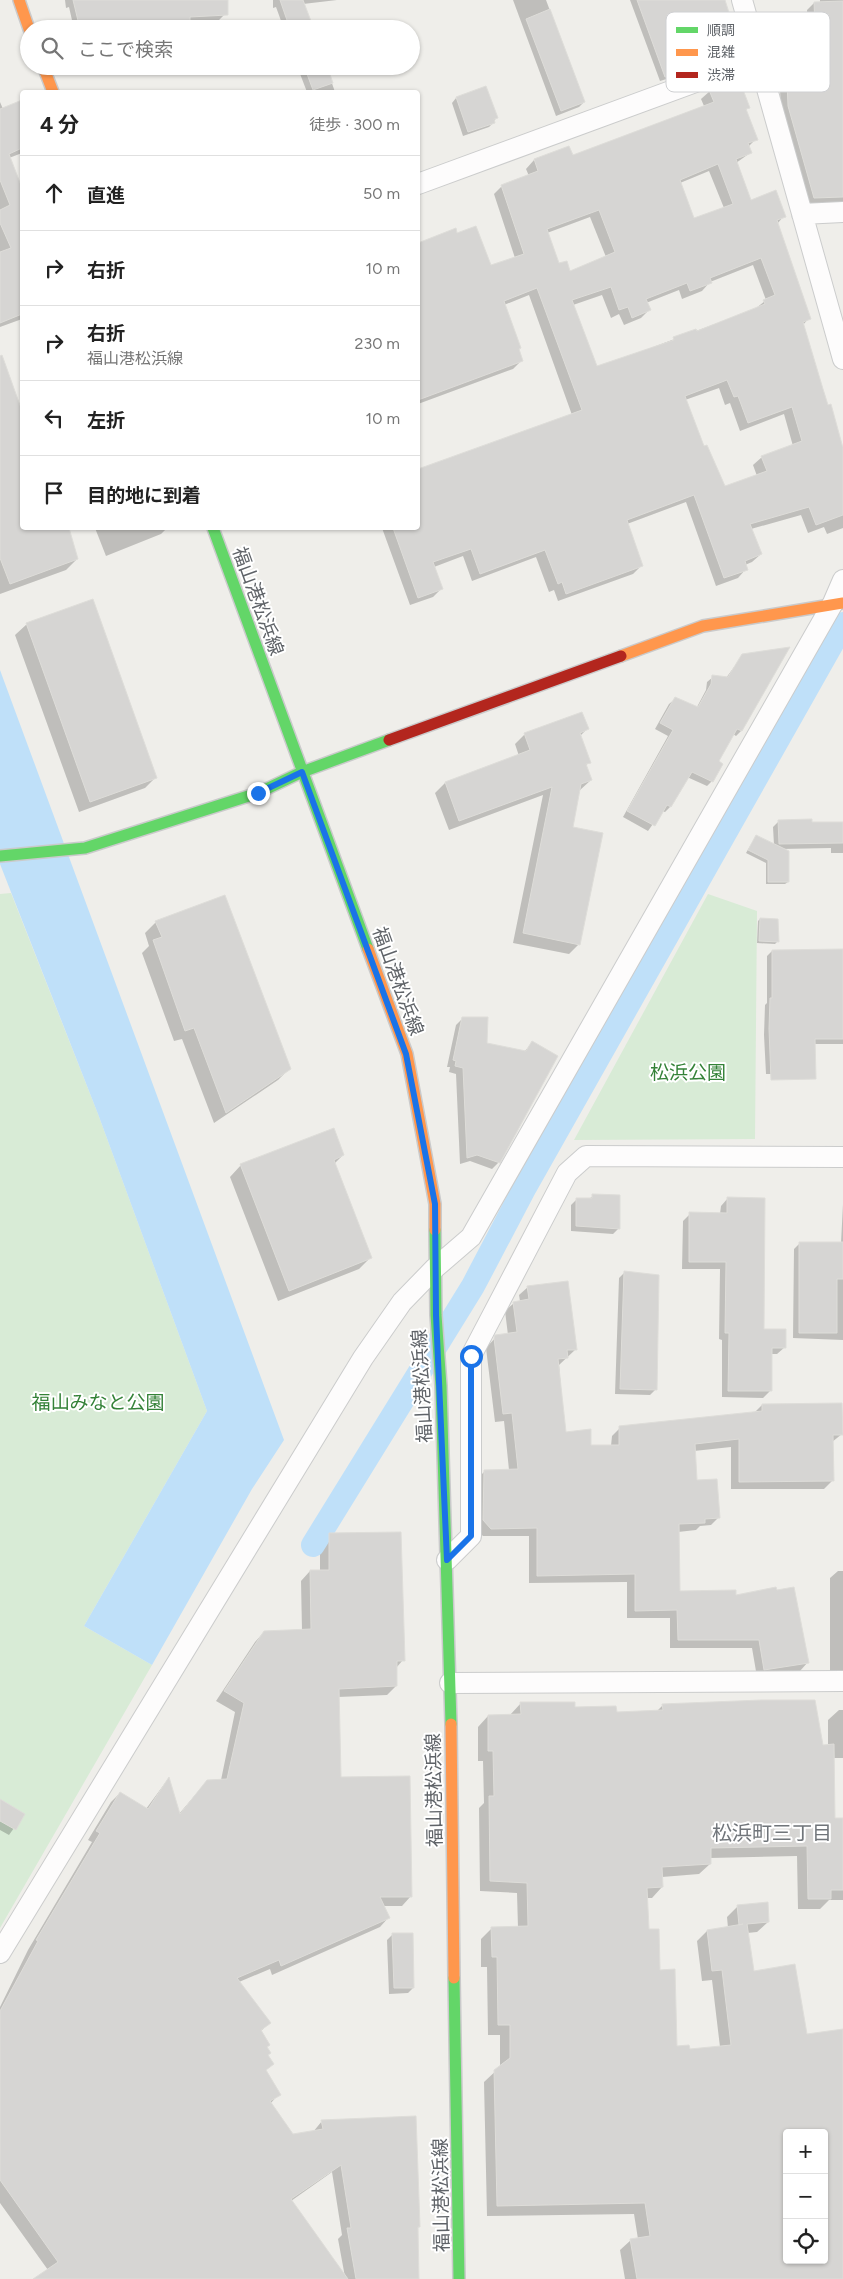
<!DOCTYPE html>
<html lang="ja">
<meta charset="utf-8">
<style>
:root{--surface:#fff;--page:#f6f6f6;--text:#222;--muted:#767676;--line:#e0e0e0}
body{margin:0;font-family:Figtree,"Noto Sans JP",sans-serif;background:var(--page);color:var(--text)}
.controls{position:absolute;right:15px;bottom:15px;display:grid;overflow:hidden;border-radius:5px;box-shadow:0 1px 4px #0004}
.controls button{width:45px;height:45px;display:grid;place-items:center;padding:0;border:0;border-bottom:1px solid var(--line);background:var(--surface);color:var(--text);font:25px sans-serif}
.stop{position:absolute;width:15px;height:15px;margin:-11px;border:4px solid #1a73e8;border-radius:50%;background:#fff}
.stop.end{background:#1a73e8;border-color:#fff;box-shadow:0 1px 5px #0008}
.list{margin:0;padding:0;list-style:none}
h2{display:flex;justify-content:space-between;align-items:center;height:65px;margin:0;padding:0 20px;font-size:21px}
h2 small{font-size:16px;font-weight:400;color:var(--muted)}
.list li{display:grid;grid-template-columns:32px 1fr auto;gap:15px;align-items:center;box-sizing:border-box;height:75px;padding:0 20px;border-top:1px solid var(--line)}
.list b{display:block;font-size:19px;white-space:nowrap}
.list p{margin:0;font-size:16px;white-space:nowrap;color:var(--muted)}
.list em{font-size:16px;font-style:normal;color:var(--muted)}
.icon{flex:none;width:28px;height:28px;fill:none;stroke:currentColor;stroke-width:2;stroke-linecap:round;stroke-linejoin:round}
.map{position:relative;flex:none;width:843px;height:2279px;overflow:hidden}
.search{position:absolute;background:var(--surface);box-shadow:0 1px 4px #0004;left:20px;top:20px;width:400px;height:55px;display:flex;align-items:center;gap:12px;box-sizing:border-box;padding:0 18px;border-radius:28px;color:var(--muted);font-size:19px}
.panel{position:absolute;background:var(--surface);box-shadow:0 1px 4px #0004;left:20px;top:90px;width:400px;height:440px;border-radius:5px}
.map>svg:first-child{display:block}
.green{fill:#d8ebd6}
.water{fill:#bfe0f9}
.shadow{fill:#0003;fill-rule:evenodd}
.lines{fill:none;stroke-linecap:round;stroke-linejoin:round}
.canal{stroke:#bfe0f9;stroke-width:24}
.building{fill:#d6d5d3;stroke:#deddd9;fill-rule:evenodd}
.street-casing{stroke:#cbcccc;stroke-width:22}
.fast-casing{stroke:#cacacb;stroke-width:14}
.slow-casing{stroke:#cacacb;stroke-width:14}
.jam-casing{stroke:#cacacb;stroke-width:14}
.street{stroke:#fdfcfc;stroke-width:20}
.fast{stroke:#63d668;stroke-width:11}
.slow{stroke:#ff974d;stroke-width:11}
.jam{stroke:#b3261e;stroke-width:11}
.route{stroke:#1a73e8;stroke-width:6}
.labels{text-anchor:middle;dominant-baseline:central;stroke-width:4;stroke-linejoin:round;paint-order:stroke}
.street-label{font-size:19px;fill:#5f6368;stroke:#fff}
.park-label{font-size:19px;fill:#348238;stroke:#fff}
.neighbourhood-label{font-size:20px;fill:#70757a;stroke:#fff}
.key{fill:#fff;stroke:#cfd0d2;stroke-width:1}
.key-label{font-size:14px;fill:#5f6368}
</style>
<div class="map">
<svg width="843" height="2279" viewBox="0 0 843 2279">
<rect width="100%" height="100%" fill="#efeeea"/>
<path class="green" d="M11,893L98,1114L207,1411L84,1626L152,1665L0,1928V894Z
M708,894L757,911L755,1139L574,1140Z"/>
<path class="water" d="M0,670L284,1440L252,1489L152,1665L84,1626L207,1411L98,1114L0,864Z"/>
<path class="shadow" d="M65,0H223L224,15L219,20L189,22L184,26L171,29H74L69,7L66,8Z
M273,0H337L303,4L312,29H284L276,7L273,8Z
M513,0H546L584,102L579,107L556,116Z
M630,0H722L736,44L732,49L733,52L718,63L660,81Z
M820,0H843V204L807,205L781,113L779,64L786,56H810L807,10L814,3H820Z
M297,66H326L335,92H307Z
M736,90L748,108L745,111L756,139L748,147L750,153L736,163L750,201L784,216L777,224L809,318L803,325L821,390L841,446H843V528L827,534L824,527L808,533L801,515L751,529L761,554L752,562L745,565L746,569L738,578L716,586L686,502L627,524L642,565L633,574L558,601L554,590L549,592L536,557L472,581L463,556L434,567L442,588L433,597L410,605L382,528H418V471L572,415L529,295L504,305L522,360L513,369L418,404V244L455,230L457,234L490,267L515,258L494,194L502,186L529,176L526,169L534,160L569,147L572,156L704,106L701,99L710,91ZM709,171L724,208L694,220L680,183ZM590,217L606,257L570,272L559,265L547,233ZM753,265L766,300L755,309L597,368L573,305L602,295L611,318L619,314L624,325L641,318L649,310L646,303L679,290L682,299L702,291L710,282ZM719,388L725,405L730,403L740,431L784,414L793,446L762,457L753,465L757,476L725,487L704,447L685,400Z
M456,98L496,118L494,122L489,127L463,136L452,103Z
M0,102L3,109L20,103L22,110V153L9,158L22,192V197L17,203L22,215V319L0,327Z
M5,366L22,414V528H68L77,559L66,570L0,594V368Z
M95,528H167L161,534L106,556Z
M27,624L156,777L145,788L79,812L15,635Z
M788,648L741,731L736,736L733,734L717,762L712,781L707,786L687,777L670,807L665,812L662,811L648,831L623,817L668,736L655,729L669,704L675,699L697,707L706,690L707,682L713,677L726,678L743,655Z
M587,729L580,736L589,762L585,767L591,780L579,791L572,828L579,944L569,954L513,943L543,795L449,830L435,793L445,783L519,756L515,744L525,734Z
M779,821L843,823V853H831V848L781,849L788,882L785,884H766V863L746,853L756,836L774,845L773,827Z
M760,919L777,942L775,944L757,943L758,921Z
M156,922L289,1069L278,1080L214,1123L182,1039L174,1041L142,953L149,946L145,933Z
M843,950V1044H814L809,1074H766L764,1035L765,1005L767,1003V956L772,951Z
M463,1018L486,1044L524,1052L532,1043L499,1162L492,1169L470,1161L460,1164L456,1074L449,1072L450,1067H447L456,1025Z
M343,1155L334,1164L370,1258L359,1269L278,1301L230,1177L241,1165Z
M593,1196L619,1228L613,1234L571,1231V1205L577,1199H589Z
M728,1198L763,1330L785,1347L777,1354H771L770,1391L763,1398L722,1397V1340L719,1339L720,1269H682L683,1221L690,1214H720L721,1206Z
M843,1204V1340L793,1338L794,1249L800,1243H841Z
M624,1273L656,1389L650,1395L615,1394L619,1278Z
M528,1287L576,1349L559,1365L565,1434L590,1446H611L612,1436L620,1428L754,1413L762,1405L842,1434L832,1442V1481L824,1489H731V1447L694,1451L696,1481L719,1517L711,1525L700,1526L696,1530L678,1532L679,1592L735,1596L808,1662L800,1671L757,1677L752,1648H670V1618H627V1582L529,1583V1536H483L476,1529V1480L484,1472L509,1470L504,1421L495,1422L486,1348L496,1337L508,1335L505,1311L514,1303L520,1301L519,1295Z
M329,1534L403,1660L396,1668V1686L387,1695L338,1697L339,1779L411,1896L402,1906H383L389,1917L380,1927L272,1975L270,1969L239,1982L269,2023L260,2032L266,2056L272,2064L265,2071L279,2094L270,2104L293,2136L313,2132L322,2121L419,2227L416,2229L418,2279H36L48,2270L0,2203V2007L28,1950L92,1842L88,1840L111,1802L120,1793L146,1809L168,1779L179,1814L207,1781L221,1780L235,1712L216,1701L255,1642L264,1632L302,1631L301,1581L310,1571H320V1544ZM332,2172L342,2235L338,2239L345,2277L291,2201Z
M838,1571H843V1675H830V1578Z
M521,1703L615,1713L656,1712L663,1705L822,1747L828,1746V1720L839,1710H843V1758H833L834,1819H843V1900H829L820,1909H798L797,1856L710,1858V1864L699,1874L662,1877V1887L652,1898H646L647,1930L676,2047L688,2050L720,2047L712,1980L702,1981L697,1941L707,1931L728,1928L727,1917L738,1906L768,1922L757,1932L747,1933L752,1972L806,2035L843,2031V2279H625L620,2250L631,2240L638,2239L634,2214L487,2216L484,2082L500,2067V2035H488L487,1967H481V1939L492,1928H518L517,1893L480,1891L479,1808L484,1803L483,1761H478V1727L488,1716L510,1715ZM787,2133H824V2260H787Z
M0,1803L24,1814L9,1835L0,1830Z
M393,1934L413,1988L408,1993L389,1994L387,1940Z"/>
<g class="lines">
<path class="canal" d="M313,1545L473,1286L525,1187L843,624"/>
</g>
<path class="building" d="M73,0H228V15L190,17V22L160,26L161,29H80Z
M280,0H303L314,29H290Z
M637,0H725L739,44L732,47L734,53L724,56L725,58L665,77Z
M843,1V197L814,198L788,106L786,55L811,54V52H816L814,2Z
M550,9L585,102L561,111L526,19Z
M304,66H327L333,83L313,90Z
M733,81L736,88L742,87L750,108L746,109L758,140L748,143L752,153L736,159L751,200L776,190L786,217L777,220L811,319L803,322L823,389L828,405L831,404L843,448V515L816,525L809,507L750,524L762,554L745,561L748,570L724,578L694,495L627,520L643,566L566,594L562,582L558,584L545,550L480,574L471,549L433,562L443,589L418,598L393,528H418V469L582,410L537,288L504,301L521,348L519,349L523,361L418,400V243L456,228L457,233L476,226L491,265L524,254L501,185L538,171L534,159L569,146L573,155L714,102L709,90ZM718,164L733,204L694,218L680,180ZM599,210L615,252L570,271L567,261L559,263L547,229ZM761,258L775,295L763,300L765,304L697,331L696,329L673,337L674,340L597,366L572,300L611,287L619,310L628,307L632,318L651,310L646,299L687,283L690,291L712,283L710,278ZM727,380L734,397L738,396L748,423L792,407L802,441L761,456L767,471L725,486L707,445L704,446L685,396Z
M486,86L498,118L494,119L495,123L468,132L456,97Z
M22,100V148L9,154L22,188V314L0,323V252L11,248L0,223V210L10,205L0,180V109Z
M2,355L22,411V528H69L78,559L10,584L0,558V356Z
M93,599L157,778L90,802L26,623Z
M790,647L742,731L737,729L719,761L723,764L713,782L692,772L671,807L667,805L655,826L627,811L673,730L660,723L675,697L698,707L711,684L712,675L728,677L742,654Z
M582,712L589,729L580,733L591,763L586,764L592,780L581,784L573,827L603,833L580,945L523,933L552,787L459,821L445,782L530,750L524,733Z
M812,819V822H843V843L779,844L778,820Z
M756,835L789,851V882H768V860L748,850Z
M225,895L291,1069L226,1113L194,1028L185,1031L153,940L162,937L155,921Z
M760,918L778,919L779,942L759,941Z
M843,949V1039H815L816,1079L771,1080L769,1029L770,998H772V950Z
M462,1017H488L487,1043L526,1051L532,1041L558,1056L500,1163L477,1155L467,1158L463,1068L455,1066L456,1061L453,1060Z
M334,1128L344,1155L334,1160L372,1258L289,1291L240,1164Z
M592,1194L620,1195V1229L576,1226V1198H592Z
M727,1197L765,1198L764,1329H786V1348H772V1391H728L729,1333H725L726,1262H689V1212L727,1213Z
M799,1242H843V1279H837V1333H799Z
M624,1271L659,1275L657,1390L620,1389Z
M568,1281L577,1350H567L568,1358L558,1359L566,1432L591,1429V1445H619V1426L762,1411V1404L842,1403L843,1435H833L834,1481L739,1482V1439L695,1444L697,1480L717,1479L720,1518L705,1519V1523L679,1524L680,1591L736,1590V1595L776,1587L777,1590L794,1587L809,1663L764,1670L759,1640H678L677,1610L635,1611V1574L537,1576V1528L491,1529L483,1520L484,1470L518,1469L512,1413L503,1414L494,1338L495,1335L517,1332L513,1302L529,1299L527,1286Z
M401,1532L405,1661H397V1686L339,1689L341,1777L410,1776L412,1897H380L390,1918L281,1966L279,1960L237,1978L271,2023L261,2030L270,2045L267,2047L271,2053L268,2055L274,2064L266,2070L281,2095L270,2101L293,2134L323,2129L321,2120L416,2116L420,2227H418L419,2279H356L347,2228H351L341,2165L291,2199L348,2279H33L58,2262L0,2180V2011L38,1941L36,1940L100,1833L96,1831L120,1792L148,1809L169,1777L180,1814L207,1780L227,1779L244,1703L224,1691L264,1631L311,1629L310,1570H329V1533Z
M762,1700H815L823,1745L834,1744L835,1818H843V1890H831V1899H808L807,1846L711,1848V1864L662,1867L663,1887L647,1888L649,1929H659L660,1970L675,1969L677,2046L689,2045L690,2049L731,2045L722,1970L712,1971L707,1930L743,1924L739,1925L737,1905L768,1902L769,1922L747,1924L754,1971L795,1964L807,2034L843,2029V2279H637L630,2239L650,2236L645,2203L497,2206L494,2070L510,2058V2025H498L497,1957H492L491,1927L528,1926L527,1883L490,1881L489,1796H494L493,1751H488V1715L521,1714L520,1702H575V1707L616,1706L617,1712L663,1710L662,1704ZM787,2133H824V2260H787Z
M0,1799L25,1814L16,1830L0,1821Z
M392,1933H413L414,1988H394Z"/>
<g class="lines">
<defs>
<path id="street" d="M742,0L843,359
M418,184L758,59
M802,214L843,212
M447,1560L471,1536V1356L567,1173L586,1156L843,1157
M450,1683L843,1681
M0,1953L363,1358L402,1302L435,1268L471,1237L833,603L843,580"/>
<path id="fast" d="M213,528L368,949
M0,856L85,848L258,793L302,772L389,740
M435,1230L436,1315L441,1386L451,1724
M454,1978L459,2279"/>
<path id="slow" d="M19,0L29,29
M43,66L53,92
M621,656L703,626L843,603
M368,949L407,1054L435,1204V1230
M451,1724L454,1978"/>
<path id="jam" d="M389,740L621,656"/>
</defs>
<use href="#street" class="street-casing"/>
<use href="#fast" class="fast-casing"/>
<use href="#slow" class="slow-casing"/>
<use href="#jam" class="jam-casing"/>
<use href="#street" class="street"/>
<use href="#fast" class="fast"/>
<use href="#slow" class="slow"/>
<use href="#jam" class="jam"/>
</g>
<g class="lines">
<path class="route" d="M258,793L302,772L406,1054L435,1204L436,1315L447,1560L471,1536V1356"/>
</g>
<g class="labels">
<g class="street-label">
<text transform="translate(258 601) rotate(70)">福山港松浜線</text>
<text transform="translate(398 981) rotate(70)">福山港松浜線</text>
<text transform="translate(422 1386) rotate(-93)">福山港松浜線</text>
<text transform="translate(434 1790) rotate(-91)">福山港松浜線</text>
<text transform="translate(441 2195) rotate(-91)">福山港松浜線</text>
</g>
<g class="park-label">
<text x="688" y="1072">松浜公園</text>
<text x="98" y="1402">福山みなと公園</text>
</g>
<g class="neighbourhood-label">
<text x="772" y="1833">松浜町三丁目</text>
</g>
</g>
<rect x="666" y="12" width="164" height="80" rx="8" class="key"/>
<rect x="676" y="27" width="22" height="6" fill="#63d668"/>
<rect x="676" y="49" width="22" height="7" fill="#ff974d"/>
<rect x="676" y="72" width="22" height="6" fill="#b3261e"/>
<g class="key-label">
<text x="707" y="35">順調</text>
<text x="707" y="57">混雑</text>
<text x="707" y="80">渋滞</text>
</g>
</svg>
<div class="controls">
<button>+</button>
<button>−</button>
<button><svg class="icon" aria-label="locate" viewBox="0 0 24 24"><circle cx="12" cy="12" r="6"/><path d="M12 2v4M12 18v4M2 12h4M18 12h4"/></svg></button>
</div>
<div class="stop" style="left:471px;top:1356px"></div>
<div class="stop end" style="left:258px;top:793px"></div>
<div class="search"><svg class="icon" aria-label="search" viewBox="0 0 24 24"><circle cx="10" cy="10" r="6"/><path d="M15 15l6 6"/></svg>ここで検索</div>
<section class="panel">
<h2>4 分<small>徒歩 · 300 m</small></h2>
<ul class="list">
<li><svg class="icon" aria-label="ahead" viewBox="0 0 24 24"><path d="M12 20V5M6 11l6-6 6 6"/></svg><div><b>直進</b></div><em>50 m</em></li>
<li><svg class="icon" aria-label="right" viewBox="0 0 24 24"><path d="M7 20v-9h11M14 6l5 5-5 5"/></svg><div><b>右折</b></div><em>10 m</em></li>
<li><svg class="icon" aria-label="right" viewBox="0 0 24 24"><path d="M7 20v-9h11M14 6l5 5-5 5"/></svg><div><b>右折</b><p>福山港松浜線</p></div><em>230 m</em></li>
<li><svg class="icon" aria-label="left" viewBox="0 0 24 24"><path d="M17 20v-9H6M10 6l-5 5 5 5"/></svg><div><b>左折</b></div><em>10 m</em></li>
<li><svg class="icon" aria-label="arrive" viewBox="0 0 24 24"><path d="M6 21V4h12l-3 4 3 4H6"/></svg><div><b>目的地に到着</b></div></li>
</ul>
</section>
</div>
